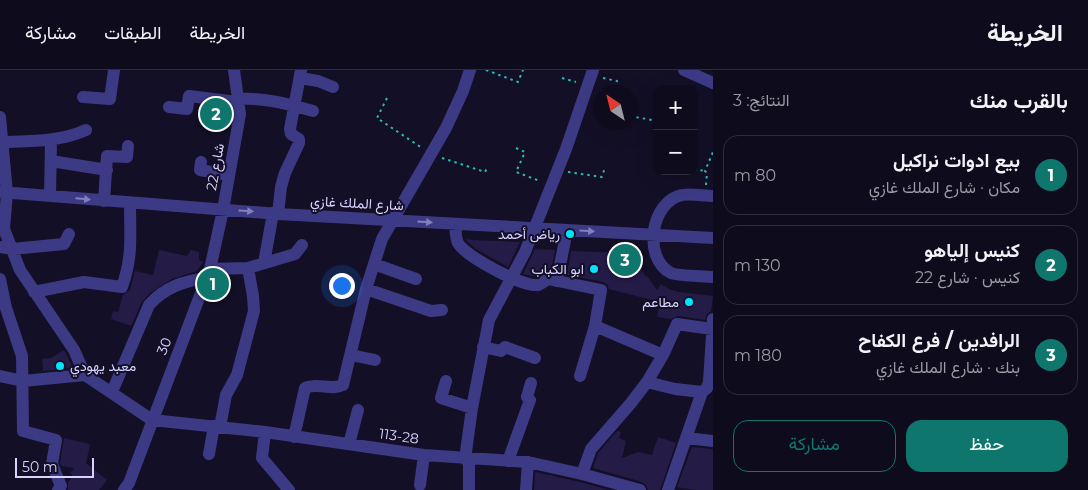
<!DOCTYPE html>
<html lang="ar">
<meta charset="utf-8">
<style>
:root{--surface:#0e0b1c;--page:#171425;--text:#f1f3f6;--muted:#9b9ba3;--line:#2e2b3b;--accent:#0f766e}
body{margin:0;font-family:Montserrat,Vazirmatn,sans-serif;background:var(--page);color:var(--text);direction:rtl}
.controls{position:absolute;right:15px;top:15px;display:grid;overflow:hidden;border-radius:10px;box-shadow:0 5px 20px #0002}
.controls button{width:45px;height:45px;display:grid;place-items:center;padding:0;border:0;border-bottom:1px solid var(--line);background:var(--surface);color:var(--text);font:25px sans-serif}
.compass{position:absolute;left:593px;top:15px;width:45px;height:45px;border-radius:50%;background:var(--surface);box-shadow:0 5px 20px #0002;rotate:325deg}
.scale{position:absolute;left:15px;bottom:12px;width:79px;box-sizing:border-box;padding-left:5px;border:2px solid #d9d4ff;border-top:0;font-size:14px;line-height:18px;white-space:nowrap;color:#d9d4ff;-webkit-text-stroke:4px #130f26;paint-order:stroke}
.you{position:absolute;left:341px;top:215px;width:18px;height:18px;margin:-12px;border:4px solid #fff;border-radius:50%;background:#1a73e8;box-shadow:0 0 0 8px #1a73e833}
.badge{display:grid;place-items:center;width:32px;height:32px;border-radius:50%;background:var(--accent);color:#fff;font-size:16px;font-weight:700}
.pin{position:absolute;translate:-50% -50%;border:2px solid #fff;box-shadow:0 1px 5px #0006}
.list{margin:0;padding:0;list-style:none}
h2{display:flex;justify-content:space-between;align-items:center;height:65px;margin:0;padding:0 20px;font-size:21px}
h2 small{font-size:16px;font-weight:400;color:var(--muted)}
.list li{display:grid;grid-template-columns:32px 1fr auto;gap:15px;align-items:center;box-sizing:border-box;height:80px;margin:0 10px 10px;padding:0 10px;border:1px solid var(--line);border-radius:15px}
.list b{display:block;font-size:19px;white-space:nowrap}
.list p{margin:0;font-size:16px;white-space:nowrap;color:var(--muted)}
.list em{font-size:16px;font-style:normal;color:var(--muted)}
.actions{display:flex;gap:10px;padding:15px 20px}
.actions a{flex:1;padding:11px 0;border:1px solid var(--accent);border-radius:15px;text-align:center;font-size:18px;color:var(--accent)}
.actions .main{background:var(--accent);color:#fff}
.map{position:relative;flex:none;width:713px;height:420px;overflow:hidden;direction:ltr}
header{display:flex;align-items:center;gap:30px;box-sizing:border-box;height:70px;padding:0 25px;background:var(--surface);border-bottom:1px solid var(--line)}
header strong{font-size:24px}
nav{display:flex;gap:28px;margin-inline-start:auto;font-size:18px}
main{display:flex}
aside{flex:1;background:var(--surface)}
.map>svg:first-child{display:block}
.building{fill:#241b47}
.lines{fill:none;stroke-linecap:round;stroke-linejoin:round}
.path{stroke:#2fb8b0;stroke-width:2;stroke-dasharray:2.5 4;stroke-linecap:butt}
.minor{stroke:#3d3a85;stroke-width:12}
.oneway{fill:#837fbc}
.poi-dot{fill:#00e5ff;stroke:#130f26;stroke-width:2}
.labels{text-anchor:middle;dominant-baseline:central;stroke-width:4;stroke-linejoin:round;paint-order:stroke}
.street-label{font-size:14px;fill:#d9d4ff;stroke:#130f26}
.poi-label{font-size:14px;fill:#d9d4ff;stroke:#130f26;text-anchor:end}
</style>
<header>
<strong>الخريطة</strong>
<nav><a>الخريطة</a><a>الطبقات</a><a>مشاركة</a></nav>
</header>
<main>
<aside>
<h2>بالقرب منك<small>النتائج: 3</small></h2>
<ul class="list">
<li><span class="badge">1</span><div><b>بيع ادوات نراكيل</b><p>مكان · شارع الملك غازي</p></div><em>80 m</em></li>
<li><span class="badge">2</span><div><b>كنيس إلياهو</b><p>كنيس · شارع 22</p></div><em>130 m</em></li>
<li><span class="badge">3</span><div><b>الرافدين / فرع الكفاح</b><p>بنك · شارع الملك غازي</p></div><em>180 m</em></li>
</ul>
<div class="actions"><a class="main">حفظ</a><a>مشاركة</a></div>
</aside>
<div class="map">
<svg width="713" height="420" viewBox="0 0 713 420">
<rect width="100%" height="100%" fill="#130f26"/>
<path class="building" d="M465,169L474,170L520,172L508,197L476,179Z
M535,179L555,180L551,201H546L537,207L523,204Z
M159,180L187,186L191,180L199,182V190L203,192L197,201L172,209L150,223L142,232L131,256L111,249L113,241L118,242L123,225L130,220L135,201L153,205Z
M571,181L627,183L637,192L646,207L647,206L657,220L661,214L669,219L679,222L713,226L711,241L707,244L705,250L678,246L671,249L657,247L660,232L609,219L607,214L603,212L567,205Z
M64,280L73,298L43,301L42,289L51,288Z
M617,361L621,362L619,368L626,371L622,388L638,382L652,385L658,367L676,373L660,420H648L646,415L642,412L593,398L598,383Z
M64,368L90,374L86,393L107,410L99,420H68V412L73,406L70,403L74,398L62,396L60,393Z
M692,377L713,379V420H694L677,417Z
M535,402L580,412L609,420H534Z"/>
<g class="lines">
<path class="path" d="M486,0L518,12L523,0
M562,8L576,12
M603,8L617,11L615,22
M387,28L377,48L422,78
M630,46L657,51
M694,59H696
M516,78L525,82L516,102L540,111
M442,88L485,102L487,98
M694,99L705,101
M568,102L602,107L605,97
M706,115L707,103L705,101L713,82"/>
<path class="minor" d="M684,0L713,13
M300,8L318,11L333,17
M83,27L110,29L114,0
M237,29C263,27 288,34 313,41
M169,37L187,39L189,26L237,32
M0,47L7,123L4,159L20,200L74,280L85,305
M3,72C31,71 59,72 86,60
M51,91L107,100
M201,92L200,100L229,105
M0,122L278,144L713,168
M50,126L51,71
M713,126C704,126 691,123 682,125C651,131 642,188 671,203C677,206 704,206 713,207
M104,131L107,86L127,87L128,76
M278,144L281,117L285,103L299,73V69L291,64L290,59L301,0
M455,154C456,160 455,167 458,173C465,186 522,217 538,215C541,214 545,211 548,209L601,220L595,256L663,285
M0,177L12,179L64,174L69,164
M264,193L273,143
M374,194L416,209
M210,199L248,198L295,184L302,175
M0,209L6,238L22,286L23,361L56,370L52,394L61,416L58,420
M557,211L567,160
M366,219L431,241L442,240
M34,222L84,212L122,217C133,186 130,166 130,133
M483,277L501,281L505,277L535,288
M351,285L375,290
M0,306L23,311L85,305L152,350L265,362L424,385L528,392L582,404L640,420
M580,306L595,256
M446,311L441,328L472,338
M647,312L675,319L702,322L707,318L709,312L713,311
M709,312L713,249
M112,322L149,235C165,217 184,211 207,208
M220,357L226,325L237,305L254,241L253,226L248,198
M265,362L262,388L289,420
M294,367L305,318C318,312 331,321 343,315L366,219L382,169L446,58L463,21L470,0
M686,368L713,371
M349,374L358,340
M209,384L214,356
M465,389L472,338L489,250L525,182L566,79L593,0
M508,391L530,330L527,327L531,313
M582,404L591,379L631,333L647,312L663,285L677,254L712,259
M420,415L424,385
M124,420L129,413L210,199L223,140L240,44L234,0
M469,420V389
M526,420L528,392
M668,420L702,322"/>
</g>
<defs><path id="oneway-solid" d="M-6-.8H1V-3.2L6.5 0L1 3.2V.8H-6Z" transform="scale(1.25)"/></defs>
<g class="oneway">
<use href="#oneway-solid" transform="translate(83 129) rotate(5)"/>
<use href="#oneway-solid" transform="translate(246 141) rotate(4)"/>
<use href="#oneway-solid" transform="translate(425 152) rotate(4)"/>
<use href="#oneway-solid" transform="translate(587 161) rotate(3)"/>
</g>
<g class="poi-dot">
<circle cx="570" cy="164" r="5"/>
<circle cx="594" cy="199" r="5"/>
<circle cx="689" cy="232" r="5"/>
<circle cx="60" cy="296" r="5"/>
</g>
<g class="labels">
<g class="street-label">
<text transform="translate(215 97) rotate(-80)">شارع 22</text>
<text transform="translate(357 133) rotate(3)">شارع الملك غازي</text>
<text transform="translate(164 276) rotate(-69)">30</text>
<text transform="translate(399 366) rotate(8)">113-28</text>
</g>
<g class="poi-label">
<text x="560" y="164">رياض أحمد</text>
<text x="584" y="199">ابو الكباب</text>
<text x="679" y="232">مطاعم</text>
<text x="70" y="296" text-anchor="start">معبد يهودي</text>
</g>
</g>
</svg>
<div class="controls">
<button>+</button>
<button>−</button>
</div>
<svg class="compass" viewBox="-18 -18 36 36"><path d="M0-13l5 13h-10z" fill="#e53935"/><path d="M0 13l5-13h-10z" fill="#9b9ba3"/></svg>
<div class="scale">50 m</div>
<div class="you"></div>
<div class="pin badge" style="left:213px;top:214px">1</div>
<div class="pin badge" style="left:216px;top:44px">2</div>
<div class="pin badge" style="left:625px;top:190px">3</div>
</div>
</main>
